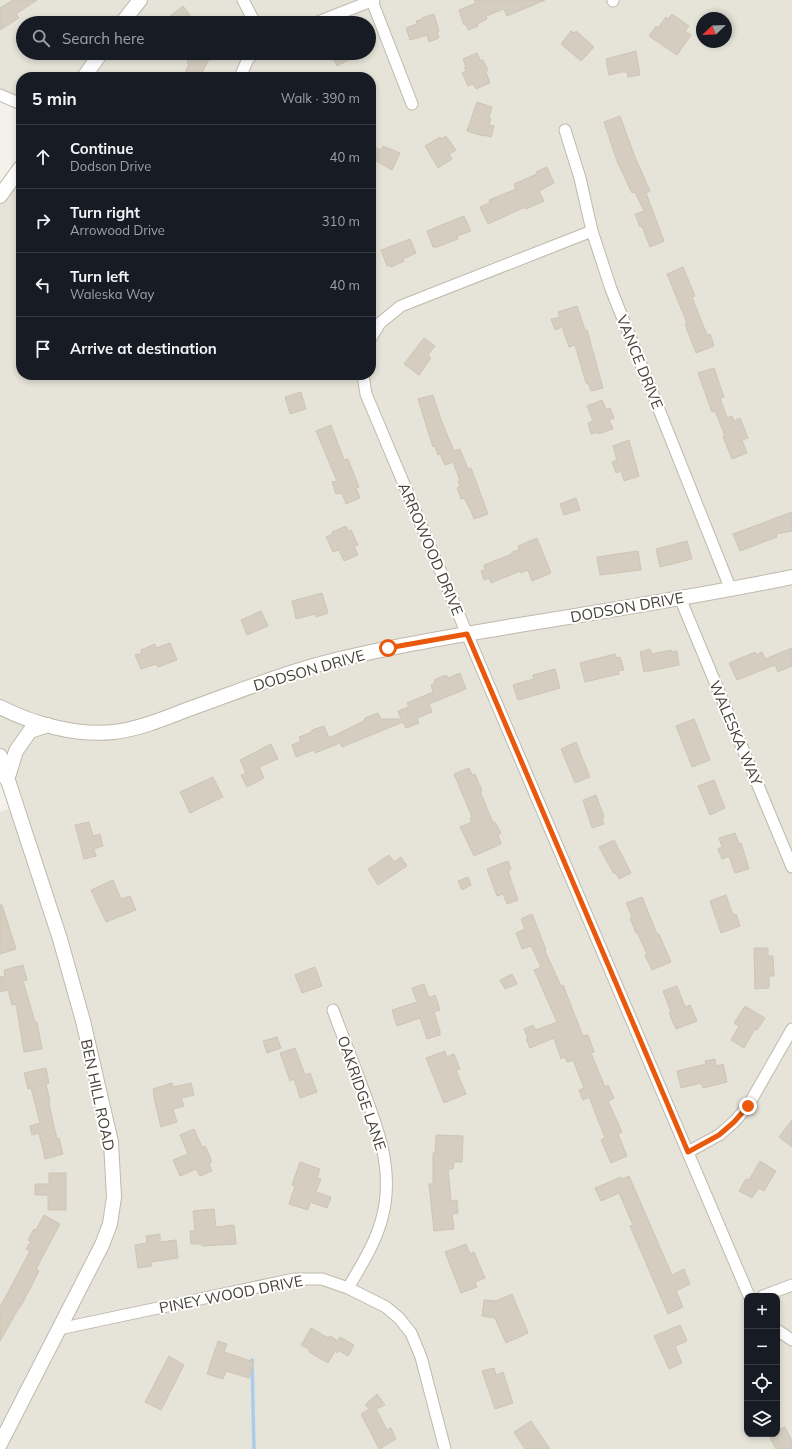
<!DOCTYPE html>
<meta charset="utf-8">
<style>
:root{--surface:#171b24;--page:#242831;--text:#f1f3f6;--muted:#9ea1a6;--line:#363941}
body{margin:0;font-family:Mulish,sans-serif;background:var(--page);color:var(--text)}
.controls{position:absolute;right:12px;bottom:12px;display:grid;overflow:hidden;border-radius:8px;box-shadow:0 2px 6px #0003}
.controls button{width:36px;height:36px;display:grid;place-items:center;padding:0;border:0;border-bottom:1px solid var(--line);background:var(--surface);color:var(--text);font:20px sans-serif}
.compass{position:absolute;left:696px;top:12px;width:36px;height:36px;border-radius:50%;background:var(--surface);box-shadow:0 2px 6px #0003;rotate:247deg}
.stop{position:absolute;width:12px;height:12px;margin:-9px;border:3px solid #ea580c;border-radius:50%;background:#fff}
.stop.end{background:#ea580c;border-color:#fff;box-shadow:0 1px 4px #0008}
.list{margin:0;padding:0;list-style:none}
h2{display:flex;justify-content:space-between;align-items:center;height:52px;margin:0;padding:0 16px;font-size:17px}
h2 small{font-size:13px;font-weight:400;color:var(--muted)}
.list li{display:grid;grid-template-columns:26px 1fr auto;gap:12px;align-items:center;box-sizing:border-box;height:64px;padding:0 16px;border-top:1px solid var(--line)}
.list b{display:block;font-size:15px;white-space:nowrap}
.list p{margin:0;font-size:13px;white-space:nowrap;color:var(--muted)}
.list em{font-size:13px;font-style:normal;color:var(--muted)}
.icon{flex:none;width:22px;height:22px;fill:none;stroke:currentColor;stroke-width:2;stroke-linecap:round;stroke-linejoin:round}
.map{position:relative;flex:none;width:792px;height:1449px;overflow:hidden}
.search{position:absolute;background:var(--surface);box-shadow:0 2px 6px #0003;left:16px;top:16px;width:360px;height:44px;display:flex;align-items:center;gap:10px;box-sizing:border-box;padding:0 14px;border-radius:22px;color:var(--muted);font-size:15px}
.panel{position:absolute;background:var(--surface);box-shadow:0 2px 6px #0003;left:16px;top:72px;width:360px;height:308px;border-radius:16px}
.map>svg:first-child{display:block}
.residential{fill:#e6e3d8;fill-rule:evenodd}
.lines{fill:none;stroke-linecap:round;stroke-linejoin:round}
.stream{stroke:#accdea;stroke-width:3.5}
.building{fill:#d4cdc0;stroke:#cec5b4}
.minor-casing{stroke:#beb9ad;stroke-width:13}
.tertiary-casing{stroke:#beb9ad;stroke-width:16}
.minor{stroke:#fff;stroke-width:11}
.tertiary{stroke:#fff;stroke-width:14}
.route{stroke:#ea580c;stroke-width:5}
.labels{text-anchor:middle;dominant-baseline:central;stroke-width:4;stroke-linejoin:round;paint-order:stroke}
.street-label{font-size:15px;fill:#464238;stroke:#fff}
</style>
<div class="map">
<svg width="792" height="1449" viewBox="0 0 792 1449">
<rect width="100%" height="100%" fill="#f3f1e9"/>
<path class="residential" d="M0,0H792V1449H0V812L11,808L0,774V188L21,157V375H371V77H21V107L0,96ZM702,18H726V42H702ZM23,23H369V53H23ZM747,1296H777V1434H747Z"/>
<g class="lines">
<path class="stream" d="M252,1360L254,1449"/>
</g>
<path class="building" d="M13,0H37L16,14L19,18L0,30V8Z
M474,0H545L507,16L504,9L486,16L487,19L477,24L478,26L468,30L466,24L464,25L459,10L476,3Z
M183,6L190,15L189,16L195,23H173L169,17Z
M434,14L439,31L437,32L439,38L429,42L427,35L410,40L406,28L417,24L416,21L423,19L422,18Z
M672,14L689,26L685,31L691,35L677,55L649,36L656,26L658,28L666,17L668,19Z
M571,31L574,33L576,31L594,47L581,61L561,44Z
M636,51L640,75L628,77L627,72H622L609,75L606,59Z
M192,53H202L210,57L200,77H183L189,64L187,63Z
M330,53H362L337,66Z
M477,53L480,60H483L488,70L486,72L490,83L476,89L473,84L468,86L462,73L466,71L464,68L466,67L463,59Z
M477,102L492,107L489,118L491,119L489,125L494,126L491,137L483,135V136L467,131Z
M620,116L635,157L650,191L646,193L664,241L650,247L642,226L640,227L635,214L644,211L635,192L632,193L630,189L617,161L604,122Z
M446,136L456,150L449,154L452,159L438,168L425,146L440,137L441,139Z
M371,145L381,150L383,146L400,153L392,170L371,158Z
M547,167L554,183L539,191L544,201L526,209L525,207L488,224L480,207L490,203L489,200L516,189L514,184L537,174L536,172Z
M464,216L471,231L457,236L458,239L437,247H433L427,231Z
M410,239L416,253L403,259L404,261L391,267L390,265L387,266L381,250Z
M683,267L695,296L692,297L707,335L710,334L714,346L696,353L685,324L687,323L667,274Z
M577,306L585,330H587L603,388L591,391L588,383H586L575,345L569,347L562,327L555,330L551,319L560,317L558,312Z
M424,338L435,346L428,355L431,358L419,375L404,364Z
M714,368L724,397L720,398L727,418L732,416L734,421L740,418L748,438L742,440L747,453L732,459L723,437L725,436L715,411L712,412L698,373Z
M301,392L306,409L290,414L285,397Z
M433,395L441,420L454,451L460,449L468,469L471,468L488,514L474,519L470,509L464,498L461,499L457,488L460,487L458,481H460L453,462L445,465L440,454L438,455L435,446L433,447L418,399Z
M602,400L606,409L610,408L614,418L609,420L613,429L598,434L597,432L591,434L588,423L593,421L587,406Z
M331,425L344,460L348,459L359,487L356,488L360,498L346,504L342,493L336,494L332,482L337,481L316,431Z
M629,440L639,476L624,481L621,471L616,473L612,462L617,460L613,446Z
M576,498L580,510L564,515L560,504Z
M792,512V531L776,534L777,537L740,551L733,534Z
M346,526L348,531L351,530L358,545L354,546L358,555L344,561L339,550L333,552L326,537L333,534L332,532Z
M537,538L551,573L532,581L528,570L521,573L520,571L491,583L489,578L484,580L481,571L485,570L484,565L512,554V552L519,550L518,546Z
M687,541L692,559L660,567L656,549Z
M638,551L641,570L600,575L597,557Z
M322,593L328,613L316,617L315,614L296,619L292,601Z
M261,611L268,626L247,635L241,620Z
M170,643L177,660L158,667L156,664L141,669L135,655L142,653L141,650L155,644L156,648Z
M792,648V666L778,672L775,665L737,680L729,663L755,652L756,655L762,652L765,659Z
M650,649L652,654L671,650V652L677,651L679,665L644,672L640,652Z
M615,654L616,658L620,657L624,670L618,671L619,674L585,682L580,663Z
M555,669L560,688L518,700L513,685L534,679L533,675Z
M460,673L466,689L429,704L432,712L417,718L419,723L406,728L403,722L342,747L340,743L315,753L314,750L296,757L292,745L301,741L299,737L312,732V730L324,726L329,738L364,721L365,718L378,713L381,719H401L398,711L409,707L407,703L433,692L431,685L435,683L434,680L446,675L448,678Z
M694,719L710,760L692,767L676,726Z
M576,742L590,777L575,783L561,749Z
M271,744L278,759L259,767L264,778L247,787L241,775L246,773L240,760Z
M469,768L472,775L475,774L482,791H480L493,823L495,822L501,833L498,835L501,844L474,856L460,827L472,822L470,818L472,817L454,774Z
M213,777L223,797L190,813L180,792Z
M714,780L725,808L710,815L698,786Z
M596,795L604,817L602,818L604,824L592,828L583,800Z
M89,822L93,836L100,834L103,846L94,849L96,856L84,859L75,825Z
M735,833L739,844L741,843L749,869L735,873L729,856L722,859L718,849L722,847L719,838Z
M614,840L631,873L619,879L616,873L614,874L599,847Z
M389,855L394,862L401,857L407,866L378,885L368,869Z
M508,861L511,869L508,871L518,900L507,904L503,894L497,896L487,869Z
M468,877L471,885L462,890L458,881Z
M113,880L121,899L130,896L136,910L106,922L91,890Z
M726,895L733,915L736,914L740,926L721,933L710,901Z
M642,897L657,934H659L671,962L652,970L645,955L647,954L637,932L636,933L630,918L632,917L626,903Z
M0,905H2L16,949L0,954Z
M532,914L546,950L545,951L561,986L563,985L583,1036L588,1035L594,1052L591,1053L605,1087L608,1085L614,1098L608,1101L622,1132L618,1134L627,1156L611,1163L601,1140L605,1138L589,1097L583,1100L579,1090L584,1088L573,1060L567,1062L565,1057L561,1059L554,1038L530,1048L526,1039H528L524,1029L533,1025L536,1030L557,1022L534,970L541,967L531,946L522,949L516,933L525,929L521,919Z
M754,948H768V956H773L774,976H769V988L755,989Z
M23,965L27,980L23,981L35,1022H37L42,1049L24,1052L16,1004L12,1005L8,990L0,992V977L5,976L4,970Z
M315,967L322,986L302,993L295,975Z
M512,974L517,984L505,989L500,980Z
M424,984L429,998L435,995L440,1010L434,1012L440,1031V1035L427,1039L420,1018L397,1026L392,1010L417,1002L412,988Z
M677,986L685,1007L690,1005L697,1021L676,1029L669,1013L671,1012L663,991Z
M745,1006L765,1018L757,1030L755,1029L744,1048L731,1040L739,1026L734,1023Z
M277,1037L281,1048L267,1053L263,1041Z
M295,1048L305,1075L310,1073L317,1092L300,1098L294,1079L290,1081L280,1053Z
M445,1051L447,1057L454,1054L460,1069L456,1070L466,1094L444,1103L426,1058Z
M715,1059L716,1066L723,1064L727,1082L703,1088L701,1083L681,1088L677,1071L706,1064L705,1061Z
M46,1068L49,1083L46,1084L50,1101L49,1104L57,1139L59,1138L63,1154L45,1159L39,1133L32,1135L30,1126L40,1123L31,1088L28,1089L24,1073Z
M172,1083L173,1087L191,1083L194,1095L181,1098L184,1106L173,1109L177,1122L161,1127L154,1098L153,1089Z
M792,1120V1147L779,1137Z
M194,1129L202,1147L205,1146L211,1159V1163L209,1164L212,1171L200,1176L196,1169L180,1176L173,1160L188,1154L180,1135Z
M436,1135L463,1136L462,1162H454L453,1169H448L451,1201L457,1200L458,1213L452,1214L454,1229L434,1231L429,1184H433V1153H435Z
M760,1161L776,1171L764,1191L759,1188L752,1198L739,1191L746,1179L749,1180Z
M300,1162L320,1169L317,1178L321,1179L316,1192L331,1197L327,1208L310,1202L308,1210L289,1204L295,1186L292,1185Z
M49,1173H66V1210H48V1195H35V1184H49Z
M629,1176L672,1275L684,1269L690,1284L676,1291L683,1307L668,1314L630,1226L633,1225L619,1193L601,1201L595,1188L621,1177L622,1179Z
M214,1209L216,1227L234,1225L236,1244L202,1246L201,1244H191L190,1231H195L193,1211Z
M44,1215L60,1224L36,1269L39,1271L21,1306H20L0,1341V1307L30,1251L26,1249L31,1241L28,1240L34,1229L36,1230Z
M160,1234V1242L176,1240L178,1258L151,1262L152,1266L138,1268L135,1245L147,1243L146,1236Z
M466,1244L470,1254L474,1252L485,1278L475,1282L477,1287L461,1293L445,1252Z
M512,1294L528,1333L506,1343L495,1318L482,1316L484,1300L496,1301Z
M680,1325L687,1341L675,1346L682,1363L669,1369L654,1336Z
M311,1328L328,1338L330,1336L338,1341L340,1337L354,1345L348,1356L338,1350L337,1353L335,1351L328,1363L309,1352L310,1350L301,1345Z
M218,1341L227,1344L224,1352L254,1362L249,1378L226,1371L223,1379L207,1374Z
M169,1356L184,1365L161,1410L145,1402Z
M494,1368L496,1375L503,1372L513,1403L495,1409L482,1371Z
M377,1394L385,1405L376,1409L387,1430L391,1428L396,1439L379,1449L361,1414L369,1409L365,1405Z
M531,1421L550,1449H525L514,1432Z
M785,1427L792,1441V1449H776L768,1434H777V1430Z"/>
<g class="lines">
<defs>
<path id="minor" d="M243,0L255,23
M613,0V1
M372,1L412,104
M315,23L374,0
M240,77L248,59L254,53
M0,95L21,104
M565,130L580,178L592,231L611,289L731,590
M371,338L380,323L401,306L592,231
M363,375L366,394L467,634L749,1296
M680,598L792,867
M333,1010C342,1035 352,1059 361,1084C377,1126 394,1168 383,1214C377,1241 362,1264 348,1288
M688,1152L719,1135L734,1122L748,1106L792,1029
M763,1296L792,1285
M59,1329L294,1279H322L348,1288L386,1307L399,1318L411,1333L421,1357L445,1449
M777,1330L792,1340"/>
<path id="tertiary" d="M122,23L140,0
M84,77L101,53
M0,196L21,167
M0,707C33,724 76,736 114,732C140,729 165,718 189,709C234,693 278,675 324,663C387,647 450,637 513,626C606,611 700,596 792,577
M0,756L60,939L83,1021L111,1142L114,1197L110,1224L102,1245L0,1444
M7,780L16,751L30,731L48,725"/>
</defs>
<use href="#minor" class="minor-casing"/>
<use href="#tertiary" class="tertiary-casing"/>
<use href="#minor" class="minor"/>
<use href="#tertiary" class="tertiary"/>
</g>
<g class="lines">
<path class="route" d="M388,648L467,634L688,1152L719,1135L734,1122L748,1106"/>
</g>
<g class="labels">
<g class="street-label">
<text transform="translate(640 362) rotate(68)">VANCE DRIVE</text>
<text transform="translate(431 549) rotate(67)">ARROWOOD DRIVE</text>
<text transform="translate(627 607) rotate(-10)">DODSON DRIVE</text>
<text transform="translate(309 670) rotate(-16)">DODSON DRIVE</text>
<text transform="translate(736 733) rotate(67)">WALESKA WAY</text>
<text transform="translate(362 1093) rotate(71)">OAKRIDGE LANE</text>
<text transform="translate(98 1095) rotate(78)">BEN HILL ROAD</text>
<text transform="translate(231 1294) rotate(-11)">PINEY WOOD DRIVE</text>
</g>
</g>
</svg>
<div class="controls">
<button>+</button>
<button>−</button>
<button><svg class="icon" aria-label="locate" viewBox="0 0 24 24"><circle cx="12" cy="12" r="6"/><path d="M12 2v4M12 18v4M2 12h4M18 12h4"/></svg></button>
<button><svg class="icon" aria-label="layers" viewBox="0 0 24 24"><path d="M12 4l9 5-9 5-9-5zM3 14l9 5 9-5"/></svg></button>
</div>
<svg class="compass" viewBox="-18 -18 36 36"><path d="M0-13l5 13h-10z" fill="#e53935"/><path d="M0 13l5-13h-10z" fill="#9ea1a6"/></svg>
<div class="stop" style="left:388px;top:648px"></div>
<div class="stop end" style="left:748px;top:1106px"></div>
<div class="search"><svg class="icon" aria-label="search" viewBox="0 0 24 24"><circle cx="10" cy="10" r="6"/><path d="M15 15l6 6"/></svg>Search here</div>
<section class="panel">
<h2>5 min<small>Walk · 390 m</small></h2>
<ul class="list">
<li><svg class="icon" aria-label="ahead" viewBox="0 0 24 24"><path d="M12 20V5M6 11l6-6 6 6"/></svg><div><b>Continue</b><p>Dodson Drive</p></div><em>40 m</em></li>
<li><svg class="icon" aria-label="right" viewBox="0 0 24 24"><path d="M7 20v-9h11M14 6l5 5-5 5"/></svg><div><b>Turn right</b><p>Arrowood Drive</p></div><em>310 m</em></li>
<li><svg class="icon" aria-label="left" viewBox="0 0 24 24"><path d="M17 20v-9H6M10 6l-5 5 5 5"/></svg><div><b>Turn left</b><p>Waleska Way</p></div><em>40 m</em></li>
<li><svg class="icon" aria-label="arrive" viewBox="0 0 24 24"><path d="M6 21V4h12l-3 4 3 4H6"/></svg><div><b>Arrive at destination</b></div></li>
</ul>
</section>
</div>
